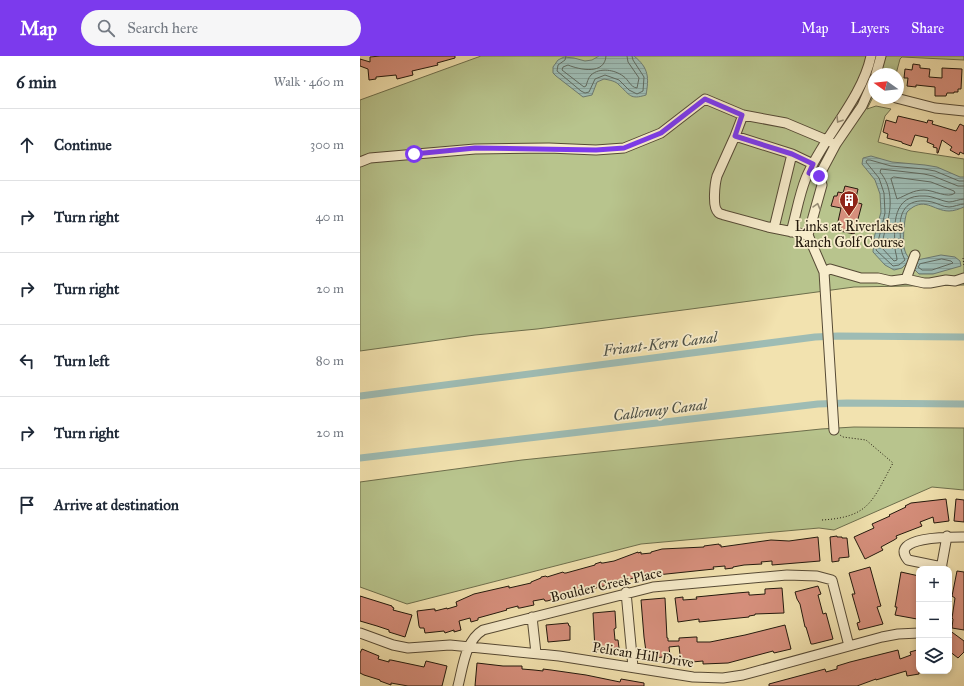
<!DOCTYPE html>
<meta charset="utf-8">
<style>
:root{--surface:#fff;--page:#f6f6f7;--text:#1f2937;--muted:#747a83;--line:#e0e1e3;--accent:#7c3aed}
body{margin:0;font-family:"IM FELL Great Primer",serif;background:var(--page);color:var(--text)}
.controls{position:absolute;right:12px;bottom:12px;display:grid;overflow:hidden;border-radius:8px;box-shadow:0 2px 6px #0003}
.controls button{width:36px;height:36px;display:grid;place-items:center;padding:0;border:0;border-bottom:1px solid var(--line);background:var(--surface);color:var(--text);font:20px sans-serif}
.compass{position:absolute;left:508px;top:12px;width:36px;height:36px;border-radius:50%;background:var(--surface);box-shadow:0 2px 6px #0003;rotate:285deg}
.stop{position:absolute;width:12px;height:12px;margin:-9px;border:3px solid #7c3aed;border-radius:50%;background:#fff}
.stop.end{background:#7c3aed;border-color:#fff;box-shadow:0 1px 4px #0008}
.list{margin:0;padding:0;list-style:none}
h2{display:flex;justify-content:space-between;align-items:center;height:52px;margin:0;padding:0 16px;font-size:17px}
h2 small{font-size:13px;font-weight:400;color:var(--muted)}
.list li{display:grid;grid-template-columns:26px 1fr auto;gap:12px;align-items:center;box-sizing:border-box;height:72px;padding:0 16px;border-top:1px solid var(--line)}
.list b{display:block;font-size:15px;white-space:nowrap}
.list em{font-size:13px;font-style:normal;color:var(--muted)}
.icon{flex:none;width:22px;height:22px;fill:none;stroke:currentColor;stroke-width:2;stroke-linecap:round;stroke-linejoin:round}
.map{position:relative;flex:none;width:604px;height:630px;overflow:hidden}
header{display:flex;align-items:center;gap:24px;box-sizing:border-box;height:56px;padding:0 20px;background:var(--accent);color:#fff}
header strong{font-size:19px}
nav{display:flex;gap:22px;margin-inline-start:auto;font-size:14px}
.search{width:280px;height:36px;background:var(--page);display:flex;align-items:center;gap:10px;box-sizing:border-box;padding:0 14px;border-radius:22px;color:var(--muted);font-size:15px}
main{display:flex}
aside{flex:1;background:var(--surface)}
.map>svg:first-child{display:block}
.grass{fill:#b8c48d;stroke:#6d6e4c}
.water{fill:url(#water-rules);stroke:#6c7a71}
.lines{fill:none;stroke-linecap:round;stroke-linejoin:round}
.shore{stroke:#606a60;stroke-width:1}
.canal{stroke:#9ebcb4;stroke-width:7}
.building{fill:#d68f7c;stroke:#22180c}
.minor-casing{stroke:#564a35;stroke-width:11}
.path{stroke:#22180c;stroke-width:1;stroke-dasharray:1 2;stroke-linecap:butt}
.minor{stroke:#f7eccb;stroke-width:9}
.oneway{stroke:#978d75}
.route{stroke:#7c3aed;stroke-width:5}
.labels{text-anchor:middle;dominant-baseline:central;stroke-width:3.5;stroke-linejoin:round;paint-order:stroke}
.poi-label{font-size:14px;fill:#22180c;stroke:#f7eccb}
.street-label{font-size:14px;fill:#22180c;stroke:#f7eccb}
.water-label{font-size:15px;font-style:italic;fill:#4d5147;stroke:#f7eccb}
</style>
<header>
<strong>Map</strong>
<div class="search"><svg class="icon" aria-label="search" viewBox="0 0 24 24"><circle cx="10" cy="10" r="6"/><path d="M15 15l6 6"/></svg>Search here</div>
<nav><a>Map</a><a>Layers</a><a>Share</a></nav>
</header>
<main>
<aside>
<h2>6 min<small>Walk · 460 m</small></h2>
<ul class="list">
<li><svg class="icon" aria-label="ahead" viewBox="0 0 24 24"><path d="M12 20V5M6 11l6-6 6 6"/></svg><div><b>Continue</b></div><em>300 m</em></li>
<li><svg class="icon" aria-label="right" viewBox="0 0 24 24"><path d="M7 20v-9h11M14 6l5 5-5 5"/></svg><div><b>Turn right</b></div><em>40 m</em></li>
<li><svg class="icon" aria-label="right" viewBox="0 0 24 24"><path d="M7 20v-9h11M14 6l5 5-5 5"/></svg><div><b>Turn right</b></div><em>20 m</em></li>
<li><svg class="icon" aria-label="left" viewBox="0 0 24 24"><path d="M17 20v-9H6M10 6l-5 5 5 5"/></svg><div><b>Turn left</b></div><em>80 m</em></li>
<li><svg class="icon" aria-label="right" viewBox="0 0 24 24"><path d="M7 20v-9h11M14 6l5 5-5 5"/></svg><div><b>Turn right</b></div><em>20 m</em></li>
<li><svg class="icon" aria-label="arrive" viewBox="0 0 24 24"><path d="M6 21V4h12l-3 4 3 4H6"/></svg><div><b>Arrive at destination</b></div></li>
</ul>
</aside>
<div class="map">
<svg width="604" height="630" viewBox="0 0 604 630">
<defs>
<pattern id="water-rules" width="6" height="5" patternUnits="userSpaceOnUse"><rect width="6" height="5" fill="#9ebcb4"/><path d="M0 2.5h6" fill="none" stroke="#88a19a"/></pattern>
</defs>
<rect width="100%" height="100%" fill="#f2e2af"/>
<filter id="stains"><feTurbulence type="fractalNoise" baseFrequency=".005" numOctaves="4"/><feColorMatrix values="0 0 0 0 .2 0 0 0 0 .09 0 0 0 0 .02 0 0 0 .5 -.17"/></filter>
<radialGradient id="worn" r=".72"><stop offset=".6" stop-color="#630" stop-opacity="0"/><stop offset="1" stop-color="#630" stop-opacity=".3"/></radialGradient>
<path class="grass" d="M121,0H604V4L542,1L540,3L536,18H514V39L507,53L516,50L531,53L525,60L518,86L551,95L604,103V229L494,231L331,253L177,273L115,279L0,295V44Z
M494,371L604,372V434L572,431L474,474L459,472L281,488L47,548L0,531V426L162,404L461,373Z"/>
<path class="water" d="M239,0H274C289,12 289,22 286,39C270,44 270,39 259,29C256,25 249,24 244,23L237,26L232,39L223,41L196,20L193,17V11L198,4L204,1L214,2L225,5L232,4Z
M511,100L532,106L565,109L577,111L600,121H604V151C599,153 594,155 589,155C573,155 564,139 547,156C544,163 542,188 545,195C546,198 548,201 550,203L548,208L545,209L542,212L534,214L525,209L513,196L514,182L521,156L520,138L515,124L502,108L503,102Z
M581,199L595,201L600,205L601,210L573,218H559L554,213L557,204Z"/>
<g class="lines">
<path class="shore" d="M206,0L205,4L198,9L197,15L221,35L225,37L229,36L235,23L245,19L259,24L269,34L277,38L283,35L284,21L273,4L272,0
M246,0C245,19 220,14 208,9L203,11L202,14L224,31L226,30C227,27 228,22 231,19C240,11 255,14 263,20C269,24 270,31 277,32L279,22L268,6L267,0
M534,121L571,126L594,135L595,137C588,143 574,134 564,134C553,134 547,139 537,143L531,123Z
M604,125H599L575,115L564,113L531,110L510,104H507L506,106L519,122L524,137L525,157L516,194L533,210L539,209L545,204C539,192 541,187 540,174C539,153 549,141 572,146C577,147 583,151 589,151C594,151 599,148 604,148
M604,130H598L573,120L564,118L521,113L520,116C532,130 532,151 527,167C525,176 522,184 522,192L534,205L537,204C537,200 535,196 535,192C534,169 532,138 565,140C573,140 581,145 589,146C594,146 599,143 604,143
M582,203L591,205L593,207L572,214H562L558,211L560,208Z"/>
<path class="canal" d="M0,340L455,281L478,280L604,281
M0,402L458,348L487,347L604,348"/>
</g>
<path class="building" d="M20,0H95V2L77,7L78,9L52,15L53,19L37,23L36,19L16,21V23L9,24L8,13L0,10V3L10,6V1Z
M553,8L560,9V12L570,13L569,21L582,22V12L602,13L601,33H598V36H594V37H587L586,40H575V31L556,29V31L547,30L548,22H544L545,13L552,14Z
M538,60L564,66L567,67L568,64L573,65L572,68L596,75L600,68L604,70V98L600,96L599,99L590,94L592,91L582,84L578,97H577V92L573,91L574,89L567,86L568,82L555,79L551,90L542,87V86L527,82L528,78L523,76L526,64L536,67Z
M485,130L498,133L495,146L502,148L494,178L480,175L481,171L477,170L481,152L471,150L474,140H477L478,136L483,137Z
M586,443L589,465L574,467L573,461L560,466L562,470L536,480L537,482L534,484L521,491L523,494L505,503L494,481L514,472L512,468L530,460L529,459L546,451L545,450L551,447Z
M596,443L604,444V466L594,465Z
M477,480V481H482V482H487L489,501L479,502V505L472,506L470,481Z
M458,481L460,505L412,509V505L401,506L402,508L384,509L373,511V512L365,513V510L353,511L354,513L297,519V516L288,517L276,520L277,521L270,523L269,522L258,525L259,526L232,533V532L221,534L222,536L187,545H185L184,543L173,545L174,549L160,552H158V550L146,553L147,554L118,562V564L111,566L110,562L99,565L101,574L94,576V574L85,577L84,575L65,577L64,572H60L59,570L57,555L73,553H75V555L87,552V553L97,550L96,546L114,538L149,530V532L171,527V526L181,522V521L186,520L187,521L203,516L204,517H206L235,509V508L241,506V507H243L254,505L278,496V497L281,496V498L291,497V496L302,493L344,491V490L359,488V489H361V491L411,484L429,485Z
M510,511L520,547L521,550L517,551L523,568L499,574L497,567L500,566L492,538H495L489,517Z
M597,515L604,516V574L592,572L593,563L592,562L595,542L592,540Z
M541,516L559,520V555L557,563L535,559L537,551H535Z
M458,530L461,538L458,539L463,558L466,557L473,583L453,588H451L446,571H445L440,548L437,543L435,536Z
M422,532L424,557L395,558V559L389,560V561L339,566V563L318,566L315,542L323,541V544L337,543L336,541L377,537L389,536V539H391L405,538V533Z
M0,540L32,550V551L34,552L33,554L52,559L45,581L29,576V574L17,570L0,565Z
M305,542L307,582H308V585H319V582L335,581H337V586H350L385,579L425,569L431,593L414,597L413,595L368,607L343,608V605L321,607L319,590L309,591L310,600L287,603L284,581L281,544Z
M255,555L256,572L254,573L255,584H258L259,592L235,594L233,557Z
M208,567L209,570H210V584L188,586L186,569Z
M589,574L604,585V596L598,602L589,595Z
M2,593L19,600L18,603L29,606V604H31L64,611L66,605L87,610L82,630H48L31,627V629L20,625V624L4,619L0,617V597Z
M538,594L540,603L551,599L550,596L557,594L559,600V618L547,620L546,615L516,624V623L497,630H409V628L465,613L466,616L477,613V610L490,606Z
M117,607L143,610H162V613L174,614L183,615V613L191,614L226,619L260,626L261,623L284,627V630H115Z"/>
<g class="lines">
<defs>
<path id="minor" d="M516,18L521,0
M536,42L575,52L604,55
M383,59L375,80L357,120C355,127 352,151 358,156C359,158 362,158 364,159L408,171L448,179
M375,80L432,98L453,108
M0,106L10,102L115,93L189,92L236,94L264,92L301,77L345,43L383,59L426,67L476,88
M414,172L432,98
M431,176C436,159 439,139 446,122C463,81 502,43 511,0
M555,199L546,223L564,227H570L586,224L595,225L604,222
M464,216L470,213L501,222H518L531,225L546,223
M474,374L464,216L448,179L462,129L459,120L476,88L502,50L514,23
M582,511L548,504C528,480 593,481 604,481
M581,513L587,480
M266,536L273,611
M172,561L176,597
M0,577L33,589L48,592L90,589L199,600L333,621L363,622L383,619L522,581L538,578L559,577
M98,630C103,611 105,585 123,574L293,531L427,519L457,520L472,524L489,590"/>
</defs>
<use href="#minor" class="minor-casing"/>
<path class="path" d="M603,202L604,210
M462,464C510,461 512,445 533,407L506,384L483,381L480,379"/>
<use href="#minor" class="minor"/>
</g>
<defs><path id="oneway-chevron" d="M-2-3.5L2.5 0L-2 3.5" fill="none" stroke-width="1.6" stroke-linecap="round" stroke-linejoin="round"/></defs>
<g class="oneway">
<use href="#oneway-chevron" transform="translate(479 64) rotate(122)"/>
<use href="#oneway-chevron" transform="translate(457 150) rotate(-74)"/>
</g>
<g class="lines">
<path class="route" d="M54,98L115,92L236,94L264,92L301,77L345,43L382,59L375,80L432,98L453,108L449,117L459,120"/>
</g>
<defs>
<symbol id="building-pin" viewBox="-11 -11 22 30"><path d="M0 17L-7.5 6A9.5 9.5 0 1 1 7.5 6Z" fill="#8f2418" stroke="#f7eccb"/><path d="M-4-6H4V6H1V3H-1V6H-4ZM-2.5-4.3h1.7v1.8h-1.7ZM.8-4.3h1.7v1.8H.8ZM-2.5-1h1.7V.8h-1.7ZM.8-1h1.7V.8H.8Z" fill="#fff"/></symbol>
</defs>
<g fill-rule="evenodd">
<use href="#building-pin" x="478" y="133" width="22" height="30"/>
</g>
<g class="labels">
<g class="poi-label">
<text x="489" y="170">Links at Riverlakes<tspan x="489" dy="16">Ranch Golf Course</tspan></text>
</g>
<g class="street-label">
<text transform="translate(246 529) rotate(-13)">Boulder Creek Place</text>
<text transform="translate(283 599) rotate(9)">Pelican Hill Drive</text>
</g>
<g class="water-label">
<text transform="translate(300 288) rotate(-7)">Friant-Kern Canal</text>
<text transform="translate(300 354) rotate(-7)">Calloway Canal</text>
</g>
</g>
<rect width="100%" height="100%" filter="url(#stains)"/>
<rect width="100%" height="100%" fill="url(#worn)"/>
</svg>
<div class="controls">
<button>+</button>
<button>−</button>
<button><svg class="icon" aria-label="layers" viewBox="0 0 24 24"><path d="M12 4l9 5-9 5-9-5zM3 14l9 5 9-5"/></svg></button>
</div>
<svg class="compass" viewBox="-18 -18 36 36"><path d="M0-13l5 13h-10z" fill="#e53935"/><path d="M0 13l5-13h-10z" fill="#747a83"/></svg>
<div class="stop" style="left:54px;top:98px"></div>
<div class="stop end" style="left:459px;top:120px"></div>
</div>
</main>
